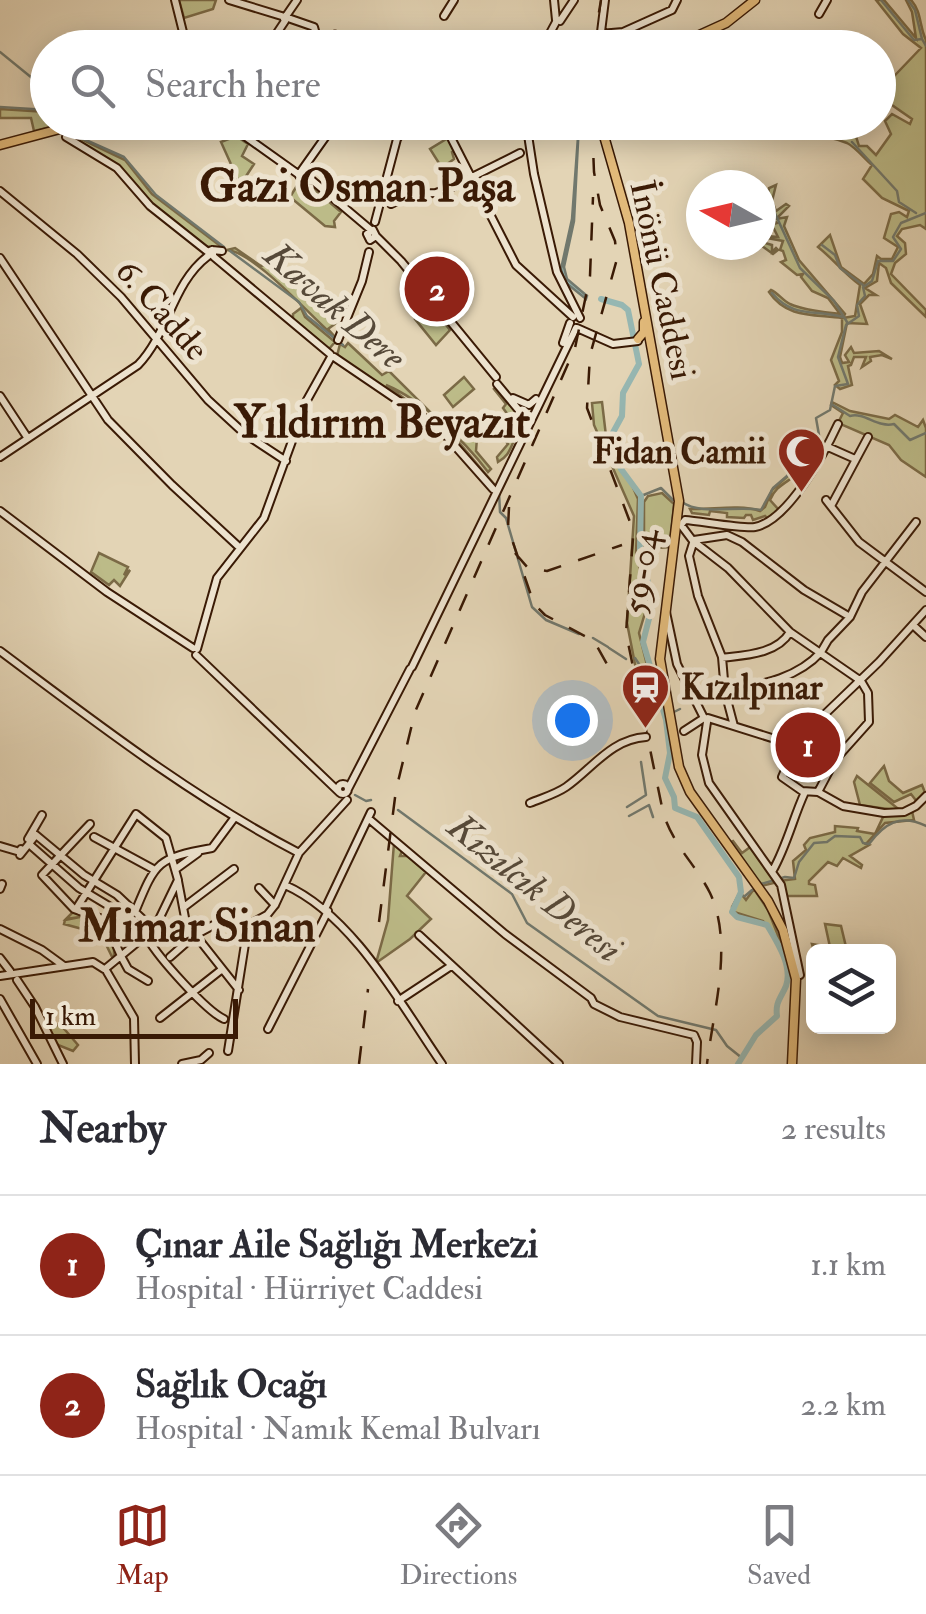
<!DOCTYPE html>
<meta charset="utf-8">
<style>
:root{--surface:#fff;--page:#f2f2f3;--text:#2b2b33;--muted:#7c7c81;--line:#e1e1e2;--accent:#8f2418}
body{margin:0;font-family:"IM FELL Double Pica",serif;background:var(--page);color:var(--text)}
.controls{position:absolute;right:30px;bottom:30px;display:grid;overflow:hidden;border-radius:15px;box-shadow:0 5px 25px #0003}
.controls button{width:90px;height:90px;display:grid;place-items:center;padding:0;border:0;border-bottom:2px solid var(--line);background:var(--surface);color:var(--text);font:50px sans-serif}
.compass{position:absolute;left:686px;top:170px;width:90px;height:90px;border-radius:50%;background:var(--surface);box-shadow:0 5px 25px #0003;rotate:278deg}
.scale{position:absolute;left:30px;bottom:25px;width:208px;box-sizing:border-box;padding-left:10px;border:5px solid #3a1a05;border-top:0;font-size:28px;line-height:35px;white-space:nowrap;color:#3a1a05;-webkit-text-stroke:8px #ede3cf;paint-order:stroke}
.you{position:absolute;left:572px;top:720px;width:35px;height:35px;margin:-25px;border:8px solid #fff;border-radius:50%;background:#1a73e8;box-shadow:0 0 0 15px #1a73e833}
.badge{display:grid;place-items:center;width:65px;height:65px;border-radius:50%;background:var(--accent);color:#fff;font-size:32px;font-weight:700}
.pin{position:absolute;translate:-50% -50%;border:5px solid #fff;box-shadow:0 2px 10px #0006}
.list{margin:0;padding:0;list-style:none}
h2{display:flex;justify-content:space-between;align-items:center;height:130px;margin:0;padding:0 40px;font-size:42px}
h2 small{font-size:32px;font-weight:400;color:var(--muted)}
.list li{display:grid;grid-template-columns:65px 1fr auto;gap:30px;align-items:center;box-sizing:border-box;height:140px;padding:0 40px;border-top:2px solid var(--line)}
.list b{display:block;font-size:38px;white-space:nowrap}
.list p{margin:0;font-size:32px;white-space:nowrap;color:var(--muted)}
.list em{font-size:32px;font-style:normal;color:var(--muted)}
.icon{flex:none;width:55px;height:55px;fill:none;stroke:currentColor;stroke-width:2;stroke-linecap:round;stroke-linejoin:round}
.map{position:relative;flex:none;width:926px;height:1064px;overflow:hidden}
.search{position:absolute;background:var(--surface);box-shadow:0 5px 25px #0003;left:30px;right:30px;top:30px;height:110px;display:flex;align-items:center;gap:25px;box-sizing:border-box;padding:0 35px;border-radius:55px;color:var(--muted);font-size:38px}
.sheet{height:410px;background:var(--surface)}
nav{display:flex;justify-content:space-around;align-items:center;box-sizing:border-box;height:140px;border-top:2px solid var(--line);background:var(--surface);font-size:28px;color:var(--muted)}
nav a{display:grid;justify-items:center;gap:5px}
nav .on{color:var(--accent)}
.map>svg:first-child{display:block}
.green{fill:#bcbb88;stroke:#7b6a46;stroke-width:2.5}
.water{fill:#96b7b2;stroke:#71786d;stroke-width:2.5}
.lines{fill:none;stroke-linecap:round;stroke-linejoin:round}
.stream{stroke:#71786d;stroke-width:2.5}
.river{stroke:#96b7b2;stroke-width:6}
.secondary-casing{stroke:#3a1a05;stroke-width:10}
.primary-casing{stroke:#3a1a05;stroke-width:11}
.secondary{stroke:#ede3cf;stroke-width:6}
.primary{stroke:#e2ba7a;stroke-width:8}
.rail{stroke:#3a1a05;stroke-width:2.5;stroke-dasharray:18 18;stroke-linecap:butt}
.labels{text-anchor:middle;dominant-baseline:central;stroke-width:10;stroke-linejoin:round;paint-order:stroke}
.street-label{font-size:35px;fill:#3a1a05;stroke:#ede3cf}
.poi-label{font-size:35px;font-weight:bold;fill:#3a1a05;stroke:#ede3cf;text-anchor:end}
.water-label{font-size:38px;font-style:italic;fill:#564939;stroke:#ede3cf}
.district-label{font-size:45px;font-weight:bold;fill:#3a1a05;stroke:#ede3cf}
</style>
<div class="map">
<svg width="926" height="1064" viewBox="0 0 926 1064">
<rect width="100%" height="100%" fill="#e3d4b5"/>
<filter id="stains"><feTurbulence type="fractalNoise" baseFrequency=".002" numOctaves="4"/><feColorMatrix values="0 0 0 0 .2 0 0 0 0 .09 0 0 0 0 .02 0 0 0 .5 -.17"/></filter>
<radialGradient id="worn" r=".72"><stop offset=".6" stop-color="#630" stop-opacity="0"/><stop offset="1" stop-color="#630" stop-opacity=".3"/></radialGradient>
<path class="green" d="M179,0H216L213,9L184,18Z
M876,0H884L916,38L912,12L906,0H911C922,12 919,26 926,40V229L920,225L902,229L897,236L905,243L906,254L895,263L891,274L926,310V317L891,283L886,268L879,263L877,281L865,288L876,295H869L860,304L867,324L847,323L840,357L842,363L849,362L845,355L851,347L854,353L879,351L892,359L882,355L870,357L871,361L862,367L866,357H854L851,365L848,366L852,385L840,389L835,385L839,381L831,360L842,332V318C815,314 787,319 769,292L771,290C778,293 782,300 790,304C806,311 824,312 840,314L828,298L812,291L801,277L803,274L797,275L781,262L786,260L783,251L780,250L783,241L767,238L765,243L772,245V252L776,248L778,250L773,254L762,246V231L767,236L778,237L774,229L763,228L764,222L766,226L777,223L761,211V208L766,213L769,210L761,200V193L768,195L769,188L776,185L772,201L776,211L786,204L789,206L776,219L787,217L784,226L799,260L845,314L843,318L855,316L860,285C844,273 833,259 818,247L830,235L841,267L864,284L873,274L877,256L881,259H892L898,247L884,238L891,214L899,212L907,217L909,211L882,198L863,179L872,165C865,159 855,147 847,143C828,135 821,141 803,123L790,134L776,123H856L855,133L859,146H867L876,155L891,134L885,121L892,114L910,124L912,119L879,96V92L921,48L903,34Z
M0,109L47,112L48,122L68,123L34,131L31,118H0Z
M71,128L79,138L125,160L152,194L223,248C182,252 145,190 118,168C102,154 80,146 63,134Z
M236,136L248,144L242,156L254,164L239,187L223,196L221,191L239,182L221,142Z
M448,138L455,150L452,152L454,159L442,168L430,149Z
M307,183L341,212L334,221L335,227L325,226L290,197L298,184Z
M235,248L261,266L273,263L339,321L328,329L336,338C312,318 255,252 227,250Z
M301,308L305,317L335,342L329,349L293,319V314Z
M434,310L450,330L436,345L415,319L419,315L425,318Z
M348,343L382,375L389,371L435,417L447,422L453,419L463,431L468,427L477,438L476,451L491,469L488,472C463,439 422,400 386,385L450,432L494,484L490,483C449,429 393,395 337,356L340,344L345,347Z
M464,377L474,389L453,407L444,395Z
M497,387C516,409 529,414 513,443C509,452 507,457 498,462L497,457L508,444L504,439L510,434L504,427L511,419L503,408L506,404L494,389Z
M602,402L606,436L619,468L631,483L638,499L636,553L648,603L639,633L649,673L646,675V721L627,623L634,516L594,425L592,403Z
M832,402L850,411L889,419L895,415L918,427L923,420L926,428V477L901,460L889,445L838,423L843,413L831,405Z
M790,474L792,478C782,485 775,488 770,500L779,510L768,519L765,516L753,520L751,515H746L744,518L727,517V513L710,511L709,515L692,513L690,509C713,510 738,504 760,511L765,507L772,490Z
M662,493L674,504L670,547L644,549V502L648,496Z
M99,553L128,567L124,575L130,570L120,586L114,580L109,585L91,572Z
M884,766L889,781L903,793L922,785L926,795L918,803L911,794L894,802L870,783Z
M857,776L901,811L860,805L854,782Z
M912,811L914,820L885,823L866,844L869,845L850,856L862,865L861,868L843,858L837,866L828,862L809,881V884L815,885L817,896H785L779,881L795,879L793,861L806,850L804,845L810,838L835,832V826L858,828L857,831L875,834L884,815Z
M733,841L742,853L753,845L778,882L761,886L729,843Z
M394,843L402,851L400,856H408L426,872L407,896L431,919L410,939L376,963L388,920Z
M754,889L768,910L781,943L763,921L734,912L732,907L740,892L746,900Z
M74,911L103,920L118,957L114,951V961L101,934L64,924L65,920L80,917L66,919Z
M825,924L841,926L847,951H814L812,944L830,947Z
M60,1024L78,1045L73,1051L58,1045L47,1029Z"/>
<path class="water" d="M579,123L574,221L564,267L567,279L587,296L586,299L565,282L561,269L572,219Z"/>
<g class="lines">
<path class="stream" d="M881,0L914,40L922,39L926,46
M908,0L915,10L922,39
M0,52L48,91
M0,107L48,110
M73,129L79,137L124,157L156,195L224,247
M852,142L897,191L899,202L916,213
M768,198L800,268L834,301L847,322
M822,245L835,255L840,268L863,285
M230,251L299,302L307,316L343,345
M772,293C794,319 815,309 843,317
M833,405L850,416C865,412 877,428 894,424L910,440L926,433
M499,492L500,512L506,518L532,607L546,620L579,634
M641,496L661,488L673,500
M682,502C701,516 737,505 761,510L773,488L787,476L793,465L814,449L819,435L816,418L830,410L835,386L848,384L838,357L846,325L859,316L857,305L865,296L863,287L872,281L878,261H893L901,249L893,237L901,223L926,213
M593,638L608,647
M609,648L626,659
M635,658L641,667L652,668
M674,712L680,709
M355,795L366,801L371,800
M627,807L646,795L641,762
M398,810L512,894L527,923L658,1016L716,1030L727,1046L742,1058
M629,816L649,805L653,817
M761,884L785,877L794,878L799,862L814,843L827,842L835,836L860,837L863,843L869,844C884,824 900,813 926,826
M740,896H745L752,890"/>
<path class="river" d="M601,299L622,305L628,310L639,364L623,393L622,416L610,438L621,469L641,496L640,551L653,603L643,642L666,720L670,753L665,778L674,797L675,808L697,817L739,877L741,892L732,912L737,917L767,925C777,942 793,966 786,986C781,998 775,1002 777,1016L756,1035L738,1064"/>
<defs>
<path id="secondary" d="M175,0L187,48
M229,0L288,18L284,19
M554,0L556,20
M819,14L827,0
M286,16L297,0
M444,16L454,0
M288,18L314,27L317,38
M560,21L574,0
M600,34L623,32L672,10L677,0
M267,48L285,21
M542,48L556,22
M599,48L605,0
M225,122L298,174
M443,122L516,265L573,317
M526,122L534,174L557,272L580,318
M66,137L117,168L150,206L208,252
M302,170L336,122
M303,170L307,176L302,180L298,174Z
M307,176L371,230
M0,191L77,254L121,297L208,400L245,434L286,461
M391,204L412,194L436,193L452,187L520,153
M375,222L397,139L408,122
M373,230L376,236L370,240L367,234Z
M376,236L401,261L496,377
M212,250L208,252L210,255L213,254L212,250L222,251
M214,257L330,354
M0,258L108,420L172,485L239,547
M577,328L613,344L638,341
M338,340L362,281L369,252
M563,343L570,323
M334,357L440,429L493,489
M497,384L522,414V430
M0,396L27,437
M513,398L529,405L536,399
M828,447L855,459
M0,457L138,365C169,333 172,283 208,256
M826,500L859,542L926,592
M831,506L868,437
M0,511L107,592L193,648
M926,610L879,662L799,739L782,777L802,791L818,792L843,806L884,813L904,812L916,806L926,796
M666,612L677,664L704,718L684,731
M914,626L926,637
M197,649L217,578L264,518L307,400L331,357
M0,651C95,722 193,798 299,853
M821,652L828,640L850,617L862,592L916,522
M196,655L339,792
M722,658C746,655 777,654 790,632
M412,667L576,328
M725,692C759,685 797,679 821,652
M708,718L794,745
M707,722L702,755L709,783L781,885L800,975
M734,726L725,692L722,657L698,596L689,556L694,540L727,535L742,542L804,590L850,617
M338 789a5 5 0 1 1 10 0a5 5 0 1 1-10 0Z
M348,789L410,669
M818,792L835,760L869,722L868,693L861,681L790,632L728,568L693,541L681,525L685,520C700,521 744,529 755,527C788,521 825,452 838,424
M530,803C542,798 556,794 566,787C592,769 611,739 646,737
M369,819L505,934L591,998L594,1004L620,1017L694,1035L697,1042L696,1064
M90,824L42,875L74,909L105,920L121,956
M94,837L153,869
M28,839L42,815
M29,844L79,888L109,906L145,935
M0,846L20,852L21,849
M20,855L36,835L84,875L117,895L152,928
M176,869L198,853
M773,870C787,845 793,818 805,792
M178,881L186,923L239,990
M285,885C353,915 401,1005 442,1064
M259,888L275,905
M0,889L2,884
M184,907L234,869
M76,909L136,814L166,838L178,880L150,938
M325,909L371,812
M135,912C156,861 157,858 212,848L235,817
M0,929L42,950L64,966
M419,935L559,1064
M148,939C159,958 206,1011 224,1019
M150,939L186,923
M170,957L195,935L221,921L248,925L267,915L275,905L299,853L347,800
M0,958L10,971
M122,958L128,969L148,981
M105,969L145,936
M107,972L134,1018L135,1064
M0,976L93,962L104,969
M17,980L35,1007L63,1064
M0,999L37,1064
M398,1001L451,966
M160,1018L221,970
M268,1029L328,911
M228,1051L248,925
M182,1064L201,1060L209,1053"/>
<path id="primary" d="M291,48L335,35L381,48
M671,48L726,23L755,0
M600,122L629,223L679,501L660,659L679,767L690,792L768,901L783,930L796,979L792,1064
M0,145L86,122
M638,339L644,332V322"/>
</defs>
<use href="#secondary" class="secondary-casing"/>
<use href="#primary" class="primary-casing"/>
<use href="#secondary" class="secondary"/>
<use href="#primary" class="primary"/>
<path class="rail" d="M593,48L601,0
M592,122L594,172L600,205L615,241L617,259L590,355L587,408L630,522L633,538L626,633L663,812C672,844 696,865 710,893C734,944 713,1011 707,1064
M509,507L508,528L534,604L545,615L594,641L612,673
M515,553L528,568L547,571L622,545
M379,922L396,790L415,712L575,348L590,276L593,197
M359,1064L368,989"/>
</g>
<defs>
<symbol id="mosque-pin" viewBox="-11 -11 22 30"><path d="M0 17L-7.5 6A9.5 9.5 0 1 1 7.5 6Z" fill="#8f2418" stroke="#ede3cf"/><path d="M3.5-4.9A6 6 0 1 0 3.5 4.9A5 5 0 1 1 3.5-4.9Z" fill="#fff"/></symbol>
<symbol id="station-pin" viewBox="-11 -11 22 30"><path d="M0 17L-7.5 6A9.5 9.5 0 1 1 7.5 6Z" fill="#8f2418" stroke="#ede3cf"/><path d="M-3-6H3Q5-6 5-4V2Q5 4 3 4L4.5 6H3L1.5 4h-3L-3 6H-4.5L-3 4Q-5 4-5 2V-4Q-5-6-3-6ZM-3.5-4v3h7v-3ZM-3.5 1v1.5H-2V1ZM2 1v1.5H3.5V1Z" fill="#fff"/></symbol>
</defs>
<g fill-rule="evenodd">
<use href="#mosque-pin" x="774" y="424" width="55" height="75"/>
<use href="#station-pin" x="618" y="660" width="55" height="75"/>
</g>
<g class="labels">
<g class="street-label">
<text transform="translate(662 280) rotate(78)">İnönü Caddesi</text>
<text transform="translate(162 310) rotate(49)">6. Cadde</text>
<text transform="translate(641 572) rotate(-82)">59-04</text>
</g>
<g class="poi-label">
<text x="766" y="452">Fidan Camii</text>
<text x="681" y="688" text-anchor="start">Kızılpınar</text>
</g>
<g class="water-label">
<text transform="translate(335 306) rotate(41)">Kavak Dere</text>
<text transform="translate(535 888) rotate(39)">Kızılcık Deresi</text>
</g>
<g class="district-label">
<text x="357" y="187">Gazi Osman Paşa</text>
<text x="382" y="423">Yıldırım Beyazıt</text>
<text x="197" y="927">Mimar Sinan</text>
</g>
</g>
<rect width="100%" height="100%" filter="url(#stains)"/>
<rect width="100%" height="100%" fill="url(#worn)"/>
</svg>
<div class="controls">
<button><svg class="icon" aria-label="layers" viewBox="0 0 24 24"><path d="M12 4l9 5-9 5-9-5zM3 14l9 5 9-5"/></svg></button>
</div>
<svg class="compass" viewBox="-18 -18 36 36"><path d="M0-13l5 13h-10z" fill="#e53935"/><path d="M0 13l5-13h-10z" fill="#7c7c81"/></svg>
<div class="scale">1 km</div>
<div class="you"></div>
<div class="pin badge" style="left:808px;top:745px">1</div>
<div class="pin badge" style="left:437px;top:289px">2</div>
<div class="search"><svg class="icon" aria-label="search" viewBox="0 0 24 24"><circle cx="10" cy="10" r="6"/><path d="M15 15l6 6"/></svg>Search here</div>
</div>
<section class="sheet">
<h2>Nearby<small>2 results</small></h2>
<ul class="list">
<li><span class="badge">1</span><div><b>Çınar Aile Sağlığı Merkezi</b><p>Hospital · Hürriyet Caddesi</p></div><em>1.1 km</em></li>
<li><span class="badge">2</span><div><b>Sağlık Ocağı</b><p>Hospital · Namık Kemal Bulvarı</p></div><em>2.2 km</em></li>
</ul>
</section>
<nav>
<a class="on"><svg class="icon" aria-label="map" viewBox="0 0 24 24"><path d="M3 6l6-2 6 2 6-2v14l-6 2-6-2-6 2zM9 4v14M15 6v14"/></svg>Map</a>
<a><svg class="icon" aria-label="directions" viewBox="0 0 24 24"><path d="M12 3l9 9-9 9-9-9zM9 14v-3h6M13 9l2 2-2 2"/></svg>Directions</a>
<a><svg class="icon" aria-label="saved" viewBox="0 0 24 24"><path d="M7 4h10v16l-5-4-5 4z"/></svg>Saved</a>
</nav>
